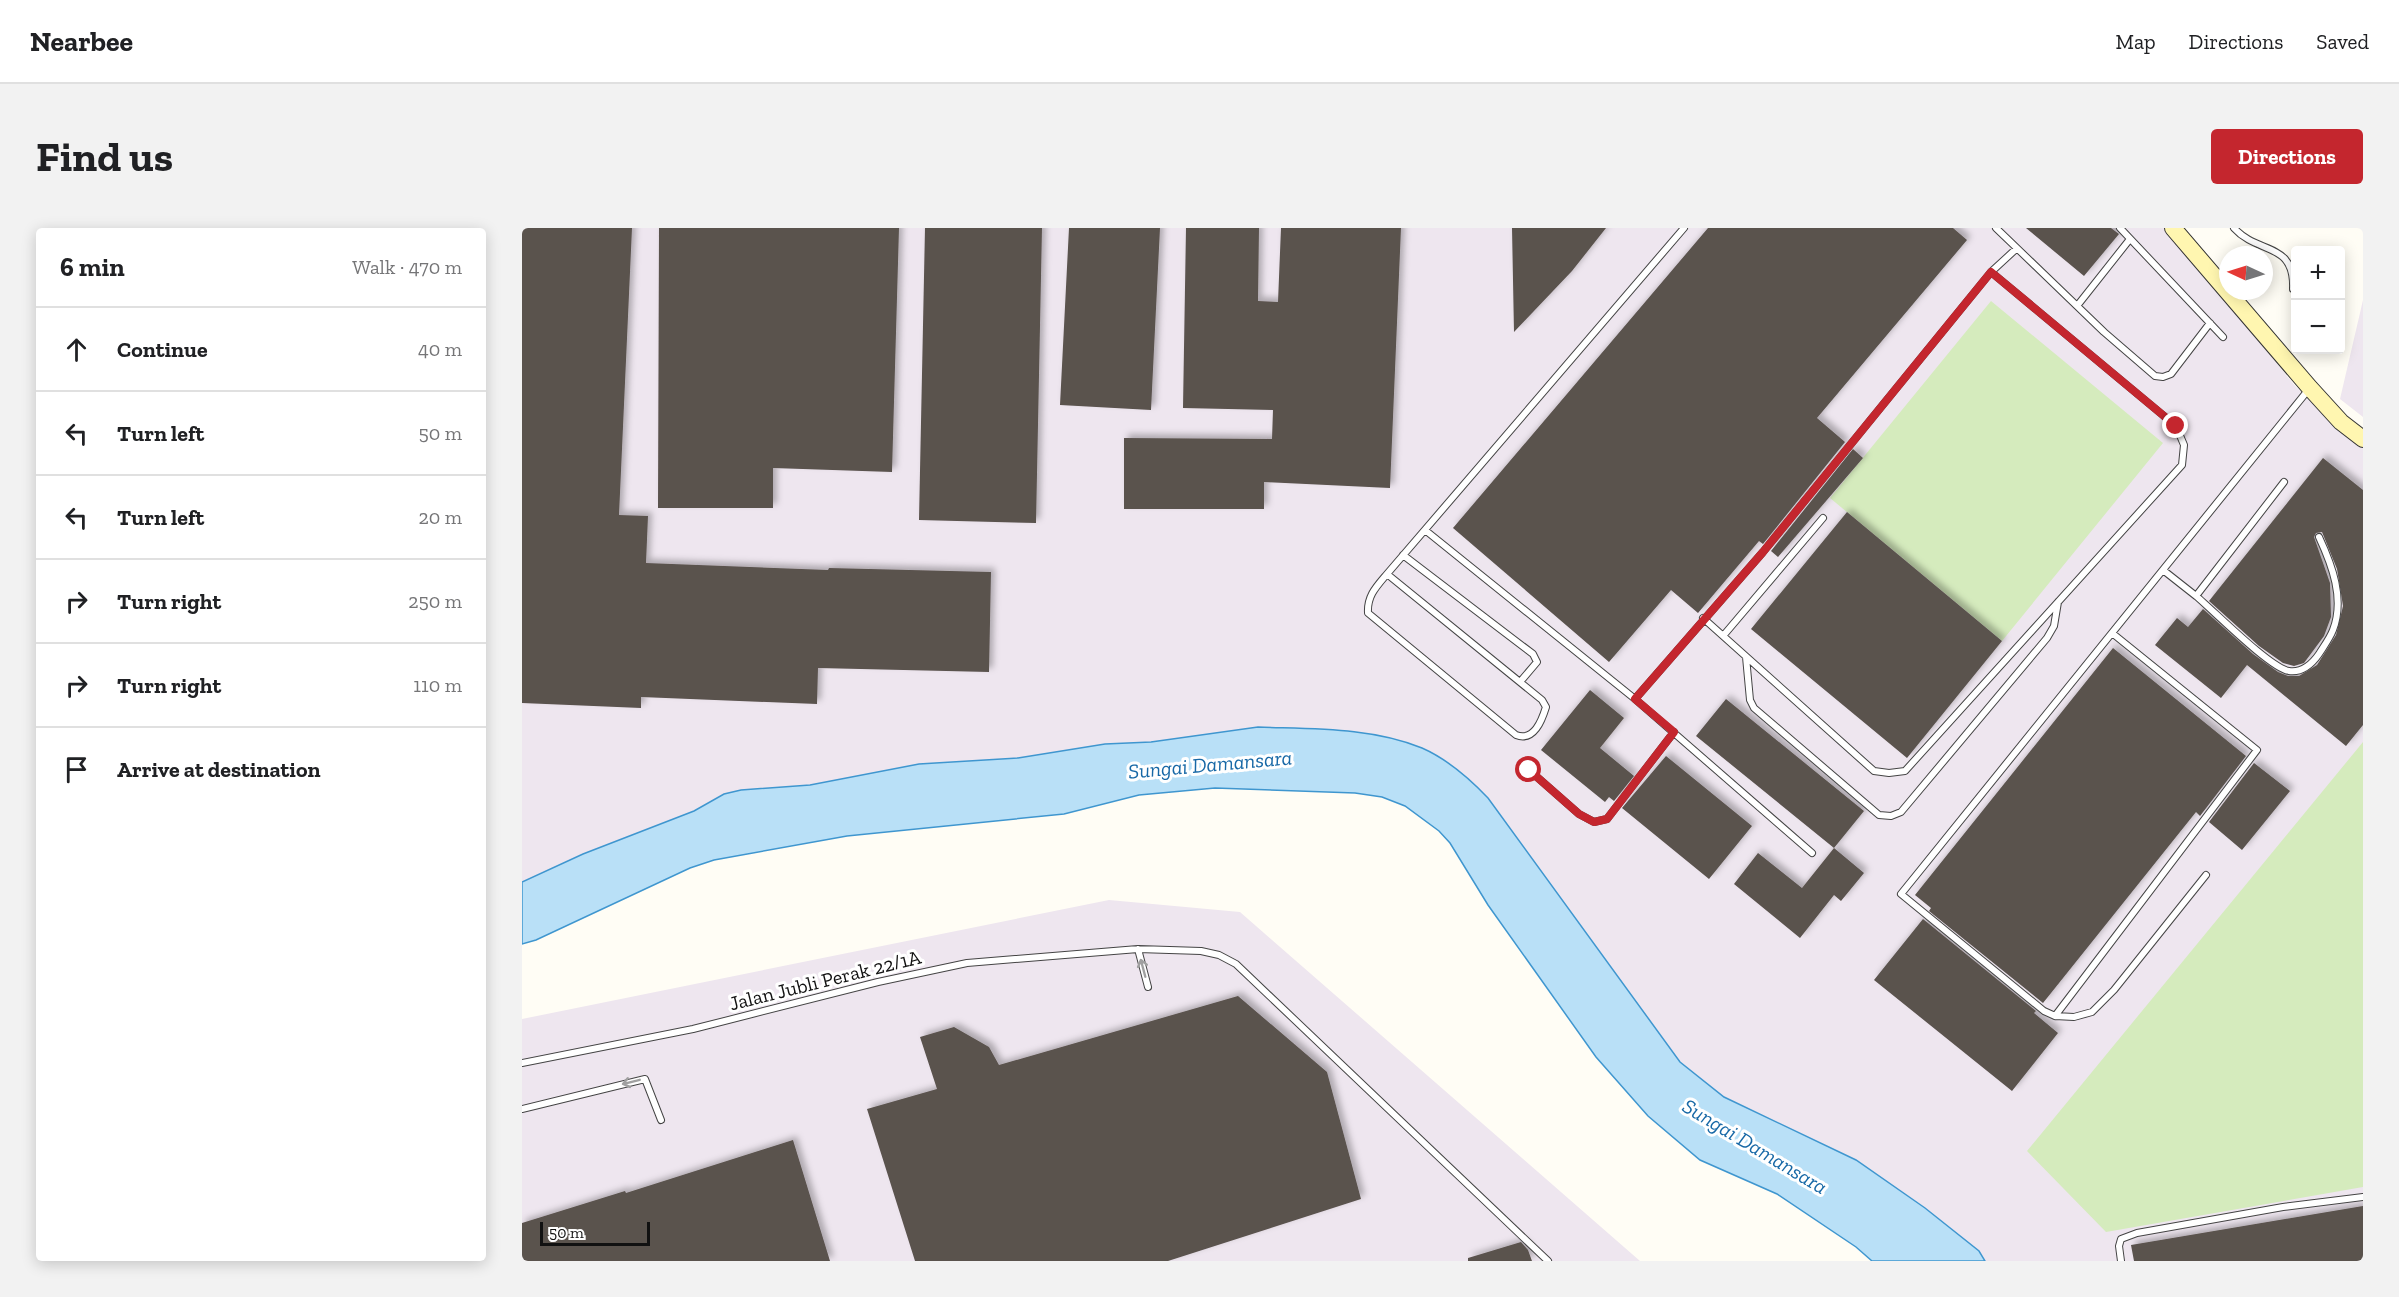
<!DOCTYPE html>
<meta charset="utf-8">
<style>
:root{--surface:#fff;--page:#f2f2f2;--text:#202124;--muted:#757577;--line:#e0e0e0;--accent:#c4262e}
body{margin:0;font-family:"Zilla Slab",serif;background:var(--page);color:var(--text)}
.controls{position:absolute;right:18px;top:18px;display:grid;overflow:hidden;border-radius:6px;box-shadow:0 3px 15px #0003}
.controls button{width:54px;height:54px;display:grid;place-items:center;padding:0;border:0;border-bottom:2px solid var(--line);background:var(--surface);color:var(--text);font:30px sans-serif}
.compass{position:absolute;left:1697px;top:18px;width:54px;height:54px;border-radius:50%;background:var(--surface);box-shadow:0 3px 15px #0003;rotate:274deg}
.scale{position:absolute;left:18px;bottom:15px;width:110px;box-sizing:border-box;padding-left:6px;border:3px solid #111;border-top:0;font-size:16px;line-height:21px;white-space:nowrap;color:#111;-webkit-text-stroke:4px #fff;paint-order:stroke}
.stop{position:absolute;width:18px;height:18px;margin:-14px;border:4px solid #c4262e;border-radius:50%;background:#fff}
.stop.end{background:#c4262e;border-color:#fff;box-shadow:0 2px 6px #0008}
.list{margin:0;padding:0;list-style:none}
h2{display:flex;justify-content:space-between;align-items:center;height:78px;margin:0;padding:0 24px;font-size:26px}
h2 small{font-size:20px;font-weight:400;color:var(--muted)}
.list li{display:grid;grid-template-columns:39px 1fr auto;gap:18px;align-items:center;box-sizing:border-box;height:84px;padding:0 24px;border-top:2px solid var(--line)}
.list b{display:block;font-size:22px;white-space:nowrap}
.list em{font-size:20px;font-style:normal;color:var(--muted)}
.icon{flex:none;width:33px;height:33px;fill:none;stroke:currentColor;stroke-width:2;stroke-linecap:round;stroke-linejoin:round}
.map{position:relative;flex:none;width:1841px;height:1033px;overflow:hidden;border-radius:6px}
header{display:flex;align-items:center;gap:36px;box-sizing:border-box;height:84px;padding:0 30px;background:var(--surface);border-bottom:2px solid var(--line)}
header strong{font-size:28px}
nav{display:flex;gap:33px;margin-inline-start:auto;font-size:21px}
.intro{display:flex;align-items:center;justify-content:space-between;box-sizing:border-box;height:144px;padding:0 36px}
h1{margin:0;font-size:42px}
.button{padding:15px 27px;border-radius:6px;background:var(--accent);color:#fff;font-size:21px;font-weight:700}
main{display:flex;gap:36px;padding:0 36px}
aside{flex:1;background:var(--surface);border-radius:6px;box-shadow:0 3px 15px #0003}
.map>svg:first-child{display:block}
.industrial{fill:#eee6ef}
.green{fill:#d5ebbd}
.water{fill:#b9e0f7;stroke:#3f96cf;stroke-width:1.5}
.building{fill:#5a524d;filter:url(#shadow)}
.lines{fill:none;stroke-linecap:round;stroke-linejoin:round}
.service-casing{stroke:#444;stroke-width:8}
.secondary-casing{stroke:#333;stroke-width:18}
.service{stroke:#fff;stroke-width:6}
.secondary{stroke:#fff6b0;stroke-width:16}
.oneway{stroke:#a0a0a0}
.route{stroke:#c4262e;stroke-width:8}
.labels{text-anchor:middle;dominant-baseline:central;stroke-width:6;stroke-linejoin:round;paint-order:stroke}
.street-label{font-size:20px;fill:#111;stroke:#fff}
.water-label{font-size:21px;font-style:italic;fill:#1768a6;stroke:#fff}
</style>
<header>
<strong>Nearbee</strong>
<nav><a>Map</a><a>Directions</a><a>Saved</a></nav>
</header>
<div class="intro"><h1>Find us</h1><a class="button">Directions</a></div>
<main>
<aside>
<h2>6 min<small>Walk · 470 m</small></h2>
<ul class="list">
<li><svg class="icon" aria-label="ahead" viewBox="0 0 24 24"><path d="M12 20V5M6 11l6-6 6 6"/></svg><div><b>Continue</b></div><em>40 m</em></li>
<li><svg class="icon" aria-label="left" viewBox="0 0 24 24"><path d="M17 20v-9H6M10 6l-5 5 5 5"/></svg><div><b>Turn left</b></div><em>50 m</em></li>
<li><svg class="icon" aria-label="left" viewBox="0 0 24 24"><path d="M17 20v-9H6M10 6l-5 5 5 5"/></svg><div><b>Turn left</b></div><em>20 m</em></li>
<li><svg class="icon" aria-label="right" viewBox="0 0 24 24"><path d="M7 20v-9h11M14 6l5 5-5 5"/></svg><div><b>Turn right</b></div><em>250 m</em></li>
<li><svg class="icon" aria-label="right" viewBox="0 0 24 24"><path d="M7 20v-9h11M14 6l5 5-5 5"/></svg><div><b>Turn right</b></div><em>110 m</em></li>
<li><svg class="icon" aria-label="arrive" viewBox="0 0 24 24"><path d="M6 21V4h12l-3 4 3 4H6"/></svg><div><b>Arrive at destination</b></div></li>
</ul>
</aside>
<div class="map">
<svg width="1841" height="1033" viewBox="0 0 1841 1033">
<defs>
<filter id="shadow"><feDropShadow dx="4" dy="-4" stdDeviation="3" flood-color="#0004"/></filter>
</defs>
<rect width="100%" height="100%" fill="#fffdf5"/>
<path class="industrial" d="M0,0H1645L1774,159L1841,217V1033H1463L1457,1023L1403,980L1334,932L1202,869L1158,834L966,570L948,552L860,509L807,502L736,499L629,514L583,516L496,530L397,536L288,557L219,562L202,566L172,583L61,626L0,654Z
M1841,72V189L1818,171Z
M587,672L718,684L1118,1033H0V791Z"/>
<path class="green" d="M1469,73L1641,215L1480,413L1308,270Z
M1841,514V959L1584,1004L1505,923Z"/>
<path class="water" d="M736,499C789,501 850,499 900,520C925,531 947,550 966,570L1158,834L1202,869L1334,932L1403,980L1457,1023L1463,1033H1350L1334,1019L1255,966L1178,932L1126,888L1074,829L966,677L928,615L917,603L883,578L860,569L833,565L693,560L617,567L542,586L325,608L192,632L168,640L14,712L0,716V654L61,626L172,583L202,566L219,562L288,557L397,536L496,530L583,516L629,514Z"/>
<path class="building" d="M0,0H110L97,287L126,288L124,335L306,342L307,340L469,344L467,444L296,440L295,476L119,469V480L0,475Z
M137,0H377L370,244L251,240V280H136Z
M403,0H520L514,295L397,292Z
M547,0H638L629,182L538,177Z
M664,0H737L736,73L756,74L759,0H879L868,260L742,254V281H602V210L750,211L751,182L661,180Z
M990,0H1084L1050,43L992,104Z
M1186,0H1431L1445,12L1295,190L1323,214L1241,316L1237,313L1176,385L1149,362L1087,434L931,300Z
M1504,0H1589L1597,6L1562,48Z
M1331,221L1341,230L1256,329L1249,323Z
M1801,230L1841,262V497L1824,518L1725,437L1699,470L1633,417L1655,390L1666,399L1681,381L1731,426L1756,444L1766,448H1777L1795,437L1814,407L1821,378L1815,341L1800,304L1794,305L1792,309L1808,355L1809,389L1802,408L1782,435L1772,438L1761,435L1737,418L1687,373Z
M1325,284L1480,413L1385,530L1229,401Z
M1591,420L1724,528L1678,588L1674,584L1521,775L1407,683L1409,680L1393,667Z
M1068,462L1102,490L1078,520L1112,548L1092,573L1087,569L1083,574L1019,522Z
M1204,471L1342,583L1312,620L1174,508Z
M1144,528L1230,598L1187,651L1100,580Z
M1732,535L1768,563L1720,622L1687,594Z
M1312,620L1342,645L1319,673L1312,667L1278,710L1212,656L1236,625L1280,660Z
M1401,691L1514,783L1512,785L1536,805L1490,863L1352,752Z
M716,768L805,844L839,971L646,1033H393L345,881L415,861L398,809L432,799L467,819L477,837Z
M271,912L308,1033H0V995L103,963L104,965Z
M1841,978V1033H1612L1609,1017Z
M999,1014L1006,1022L1010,1033H946V1030Z"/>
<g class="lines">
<defs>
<path id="service" d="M1474,0L1582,104L1633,148L1641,149L1649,146L1688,95
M1598,0L1701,109
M1712,0C1736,27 1773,13 1771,61
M1555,78L1608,11
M903,302L1113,471L1241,324L1469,44L1494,21
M881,327L1011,426L1015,434L998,454
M1641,342L1674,368L1762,254
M865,346L1020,472L1024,479C1020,492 1012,514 994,507L846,385C845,368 854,359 865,346L1162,0
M1674,368C1692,383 1748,440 1767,443C1781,445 1790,436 1797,426C1802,418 1808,410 1811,402C1823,371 1810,337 1797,309
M1181,390L1352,543L1367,545L1383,543L1660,237L1662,217L1654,198L1469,44
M1201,408L1301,290
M1224,429L1228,472L1232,480L1357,587L1369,588L1379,584L1525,410L1532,398L1536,374
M1113,471L1290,625
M1007,542L1057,586L1072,594L1085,591L1152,504
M1684,647L1592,762L1570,784L1552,789L1533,788L1522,783L1379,666L1787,161
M616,721L626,759
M1533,788L1735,522L1590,405
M0,835L171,801L356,754L445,735L616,721L679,723L697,727L714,736L1026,1033
M0,881L123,851L139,892
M1599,1033L1597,1018L1599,1011L1615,1005L1761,979L1841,969"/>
<path id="secondary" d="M1651,0L1788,160L1819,194L1841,211"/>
</defs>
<use href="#service" class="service-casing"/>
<use href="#secondary" class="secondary-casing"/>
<use href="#service" class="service"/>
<use href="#secondary" class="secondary"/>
</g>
<defs><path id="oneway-shaft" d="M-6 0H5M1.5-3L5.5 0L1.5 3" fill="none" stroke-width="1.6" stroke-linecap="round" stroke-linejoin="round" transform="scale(1.5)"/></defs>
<g class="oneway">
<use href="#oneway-shaft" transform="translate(621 740) rotate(-105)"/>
<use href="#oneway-shaft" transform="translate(109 854) rotate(166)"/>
</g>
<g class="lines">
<path class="route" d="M1007,542L1057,586L1072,594L1085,591L1152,504L1113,471L1241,324L1469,44L1654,198"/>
</g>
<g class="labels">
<g class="street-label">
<text transform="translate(303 752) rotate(-14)">Jalan Jubli Perak 22/1A</text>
</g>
<g class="water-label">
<text transform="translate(688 536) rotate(-5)">Sungai Damansara</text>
<text transform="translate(1233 918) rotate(31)">Sungai Damansara</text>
</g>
</g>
</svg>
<div class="controls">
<button>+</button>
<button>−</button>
</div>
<svg class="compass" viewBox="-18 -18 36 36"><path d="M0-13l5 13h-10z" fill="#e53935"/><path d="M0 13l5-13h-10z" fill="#757577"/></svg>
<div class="scale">50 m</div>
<div class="stop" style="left:1007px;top:542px"></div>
<div class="stop end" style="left:1654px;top:198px"></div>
</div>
</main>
